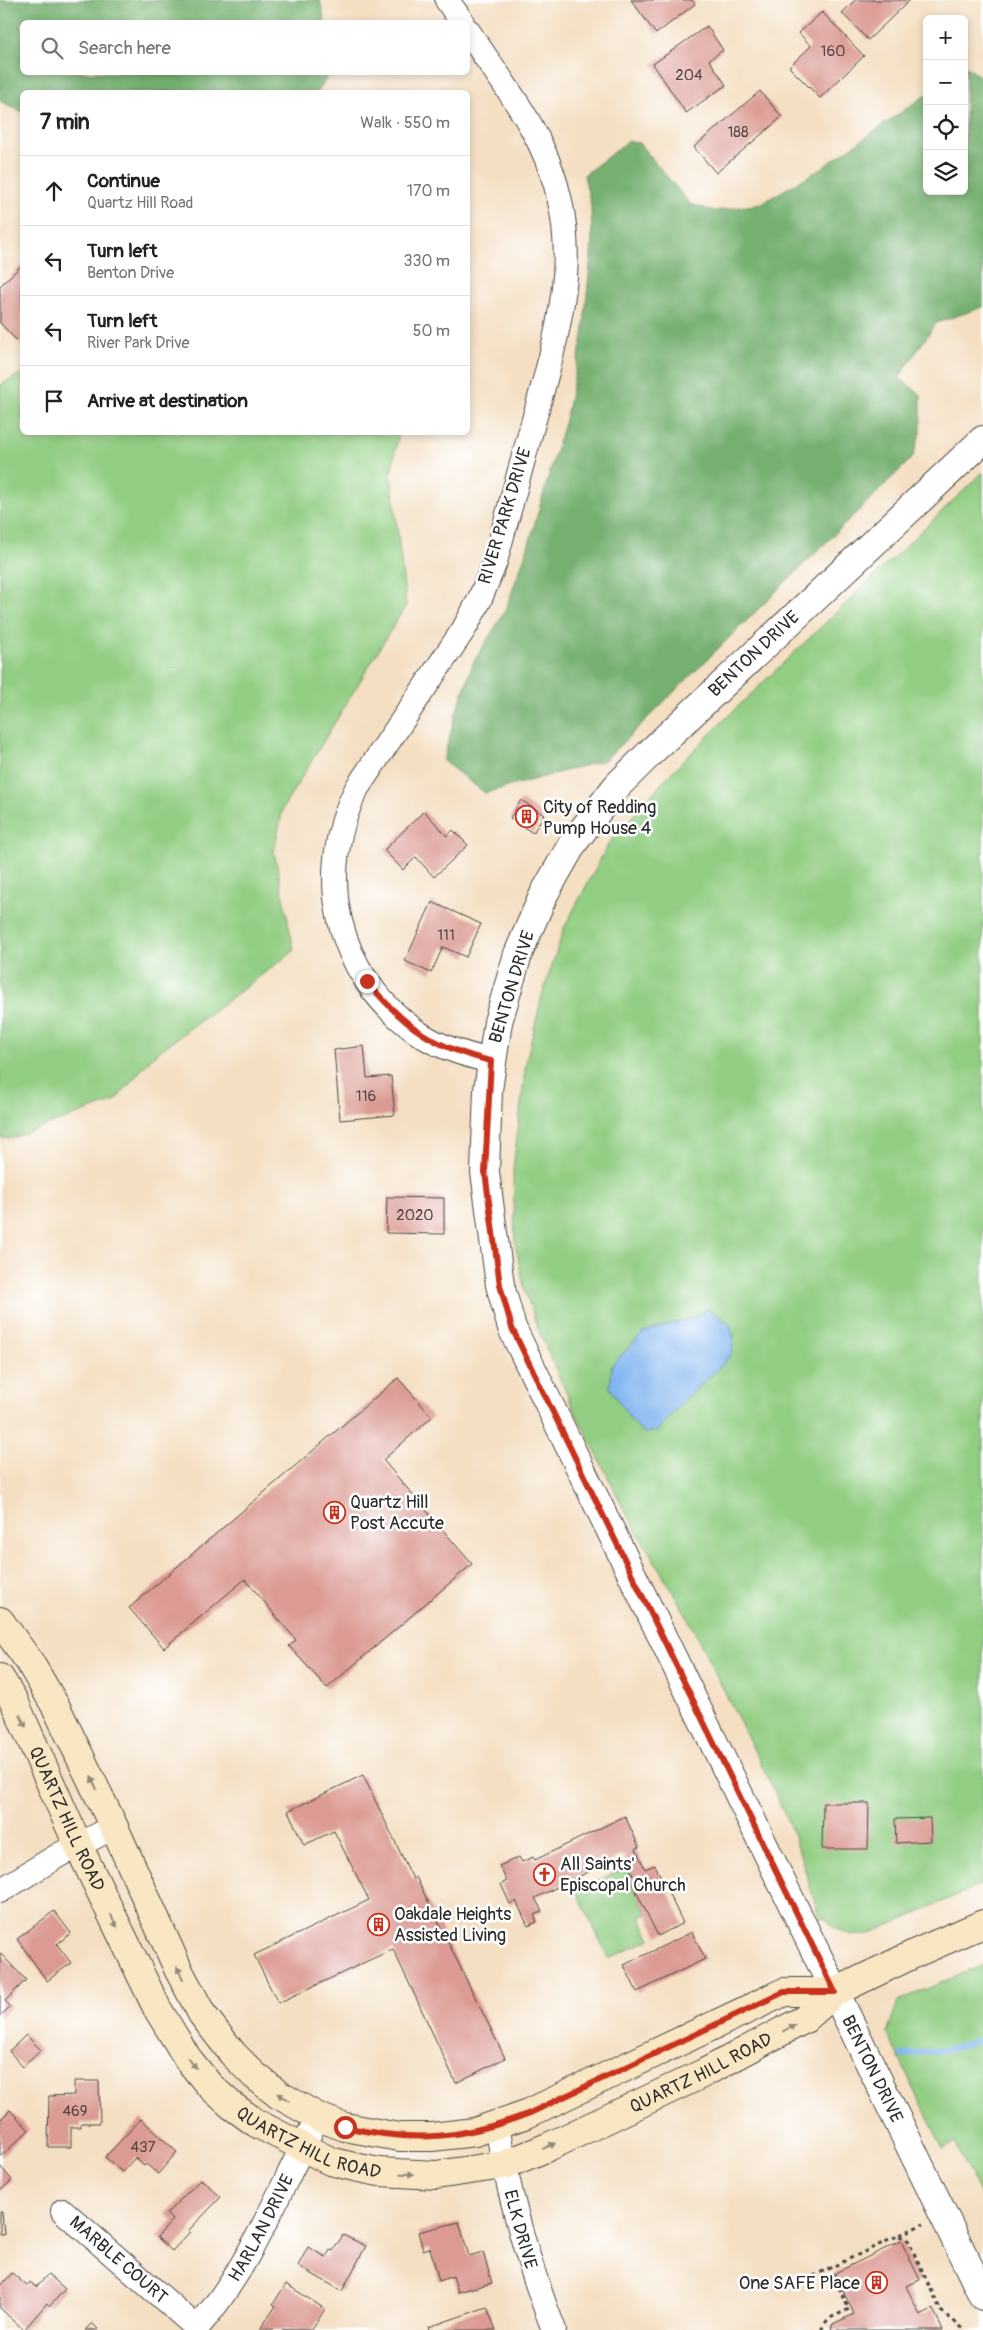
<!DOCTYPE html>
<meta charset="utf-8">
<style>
:root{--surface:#fff;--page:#f2f2f2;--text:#222;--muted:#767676;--line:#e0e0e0}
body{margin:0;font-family:Pangolin,sans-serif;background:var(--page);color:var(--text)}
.controls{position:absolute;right:15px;top:15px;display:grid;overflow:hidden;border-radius:8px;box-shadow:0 2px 8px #0003}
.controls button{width:45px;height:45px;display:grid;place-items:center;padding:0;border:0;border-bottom:1px solid var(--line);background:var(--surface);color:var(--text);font:25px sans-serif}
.stop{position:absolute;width:15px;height:15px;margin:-11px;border:4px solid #c8321e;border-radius:50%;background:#fff}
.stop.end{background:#c8321e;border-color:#fff;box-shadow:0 1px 5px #0008}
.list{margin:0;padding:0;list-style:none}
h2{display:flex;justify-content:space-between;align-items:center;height:65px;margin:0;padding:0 20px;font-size:21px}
h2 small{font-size:16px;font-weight:400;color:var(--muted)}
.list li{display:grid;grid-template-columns:32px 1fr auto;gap:15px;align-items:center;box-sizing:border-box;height:70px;padding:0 20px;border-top:1px solid var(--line)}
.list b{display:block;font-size:19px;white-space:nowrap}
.list p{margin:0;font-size:16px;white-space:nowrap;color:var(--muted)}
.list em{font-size:16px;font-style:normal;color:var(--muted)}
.icon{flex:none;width:28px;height:28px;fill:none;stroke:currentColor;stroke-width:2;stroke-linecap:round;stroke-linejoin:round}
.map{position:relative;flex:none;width:983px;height:2330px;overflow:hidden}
.search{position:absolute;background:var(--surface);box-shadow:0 2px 8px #0003;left:20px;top:20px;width:450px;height:55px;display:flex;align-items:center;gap:12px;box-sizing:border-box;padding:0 18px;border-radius:8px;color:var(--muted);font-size:19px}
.panel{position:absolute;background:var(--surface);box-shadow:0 2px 8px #0003;left:20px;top:90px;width:450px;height:345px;border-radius:8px}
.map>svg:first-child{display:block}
.green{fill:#91cd82;stroke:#5e7c56}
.forest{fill:#74b070;stroke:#506e4e}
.water{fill:#82b6f0;stroke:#56708e}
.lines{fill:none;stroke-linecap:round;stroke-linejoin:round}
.stream{stroke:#82b6f0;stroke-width:6}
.building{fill:#db9a93}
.minor-casing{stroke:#494642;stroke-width:26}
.tertiary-casing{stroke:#494642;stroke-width:30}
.secondary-casing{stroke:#494642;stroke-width:30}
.path{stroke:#494642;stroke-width:3;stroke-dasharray:4 4;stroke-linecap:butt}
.minor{stroke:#fff;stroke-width:24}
.tertiary{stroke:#fff;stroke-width:28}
.secondary{stroke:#f9e7c3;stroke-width:28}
.oneway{fill:#928977}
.route{stroke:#c8321e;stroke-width:6}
.labels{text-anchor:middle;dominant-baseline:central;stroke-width:5;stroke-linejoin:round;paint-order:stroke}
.number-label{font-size:15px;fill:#574745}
.street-label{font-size:18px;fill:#2b2b2b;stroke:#fff}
.poi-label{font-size:18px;fill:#2b2b2b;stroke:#fff;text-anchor:start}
</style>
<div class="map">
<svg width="983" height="2330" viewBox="0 0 983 2330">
<rect width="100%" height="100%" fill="#fff"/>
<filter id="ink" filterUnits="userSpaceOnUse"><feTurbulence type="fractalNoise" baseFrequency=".02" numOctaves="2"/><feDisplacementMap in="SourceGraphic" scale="10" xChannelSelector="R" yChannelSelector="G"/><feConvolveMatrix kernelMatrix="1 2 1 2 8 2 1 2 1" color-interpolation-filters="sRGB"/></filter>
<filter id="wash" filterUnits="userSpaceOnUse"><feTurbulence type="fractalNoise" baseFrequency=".0096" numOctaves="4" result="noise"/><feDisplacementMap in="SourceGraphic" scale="20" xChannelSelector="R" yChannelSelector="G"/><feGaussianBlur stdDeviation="1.12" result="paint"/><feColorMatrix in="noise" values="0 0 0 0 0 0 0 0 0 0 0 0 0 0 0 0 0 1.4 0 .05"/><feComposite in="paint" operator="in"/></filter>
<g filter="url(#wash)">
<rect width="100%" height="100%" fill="#f4dfc3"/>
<path class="green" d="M22,373V432L399,433L391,473L406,605L283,808L274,851L294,951L153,1056L115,1101L12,1138H0V385Z
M983,472V1884L866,1935C848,1936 835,1932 825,1917L820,1919L795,1838L771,1784L684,1611L625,1511L570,1401L539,1332L524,1288L515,1243L513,1170L526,1062L542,996L564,928L609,843L668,776L731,713Z
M629,1866L633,1875L629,1877L647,1914L640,1917L651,1939L609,1959L576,1891Z
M983,1965V2200L955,2143L943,2149L887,2033L898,2001Z"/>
<path class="forest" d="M0,0H320L325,22H22V72L330,73L318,92H22V112L0,101Z
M966,66L979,76L983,73V307L936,323L899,378L921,395V430L913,457L605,760L485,793L443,761L456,713L473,663L505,611L528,547L566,416L583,336L592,243L591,205L584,175L628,141L639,143L690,204L715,211L760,204L819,170L927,94V191H964Z"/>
<path class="water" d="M708,1309L729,1323L734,1336L732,1353L720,1367L683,1401L657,1431L646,1433L642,1432L632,1421L610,1388L612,1365L644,1332L695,1317Z"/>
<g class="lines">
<path class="stream" d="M902,2055L948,2049L983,2039"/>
</g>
<g id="blocks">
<path class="building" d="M631,0H692L695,4L656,34Z
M855,0H910L868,40L842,13Z
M822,12L864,56L820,98L789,67L811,46L799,33Z
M707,26L723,50L709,60L726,85L686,113L653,64Z
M760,91L782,117L716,173L694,147Z
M22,265V340L19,343L0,323V286Z
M521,800L544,815L533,833L510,818Z
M424,811L447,836L453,830L468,845L434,877L416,857L403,870L384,850Z
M432,902L481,924L466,957L443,947L431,973L405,961Z
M364,1046L367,1078L391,1076L395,1115L340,1120L334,1050Z
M387,1197L444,1198V1234L386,1233Z
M398,1378L432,1417L383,1460L472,1564L327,1688L289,1646L296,1640L245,1579L164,1648L129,1608Z
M363,1775L413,1879L416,1877L505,2058L456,2083L393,1949L278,2003L254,1955L369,1900L334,1831L304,1845L288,1811Z
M823,1803H869L868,1849H822Z
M625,1816L639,1847L636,1849L645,1869L655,1865L683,1923L658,1936L629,1877L633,1875L623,1855L535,1898L542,1911L534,1915L537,1922L528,1926L516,1901L510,1904L501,1884L507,1881L499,1866L519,1857L522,1862L533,1857L535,1860Z
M930,1818L931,1841L896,1843L895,1819Z
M54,1911L71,1933L57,1944L71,1963L47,1981L17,1939Z
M692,1932L705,1959L637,1992L624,1965Z
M0,1953L26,1980L5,2001L11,2007L0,2017Z
M26,2035L41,2050L23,2067L9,2051Z
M74,2081H99L100,2123H81V2127H71V2147H48L49,2096L74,2095Z
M10,2110L29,2130L0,2157V2120Z
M141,2119L177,2152L158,2174L146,2164L144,2166L135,2158L122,2172L105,2157Z
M0,2166L12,2180L0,2191Z
M201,2179L221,2197L188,2231L190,2232L172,2251L157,2237L173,2220L166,2214Z
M0,2212H2L4,2234H0Z
M459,2222L469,2256L483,2252L492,2283L458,2292L453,2276L439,2281L430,2248L423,2250L418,2232Z
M343,2235L366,2246L342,2291L298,2266L308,2247L326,2257L330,2250L333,2251Z
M901,2241L920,2280L906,2286L920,2315L933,2309L943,2330H831L833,2324L854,2314L835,2273Z
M12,2273L27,2286L30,2282L36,2287L48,2274L65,2289L50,2306L47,2303L24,2330L0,2308V2287Z
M286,2284L325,2309L312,2330L260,2329L276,2306L273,2304Z
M487,2307L496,2330H430L429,2327Z
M92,2323L99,2330H85Z"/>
</g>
</g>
<g filter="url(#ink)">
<use href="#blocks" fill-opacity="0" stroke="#494642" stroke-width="1"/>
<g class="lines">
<defs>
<g id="minor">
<path d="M447,0L462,22"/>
<path d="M468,31C492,68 523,107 541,146C586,240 561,322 535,416C522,464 508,513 495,562L479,601L464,629L357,788C313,875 336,975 417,1032C438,1047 465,1055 491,1061"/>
<path d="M0,1891L59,1855L114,1827"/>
<path id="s1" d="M497,2126C509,2196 528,2264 554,2330"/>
<path id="s2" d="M63,2211L197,2328"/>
<path id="s3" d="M195,2330C250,2269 279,2189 318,2117"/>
</g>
<g id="tertiary">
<path id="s4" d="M983,440L654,749L617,786L573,843L544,894L518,954L498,1022L488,1090L485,1172L500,1285L512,1328L983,2296"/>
</g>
<g id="secondary">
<path d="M0,1621L29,1661L56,1707L114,1827L179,1971L202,2014L233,2054L254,2075L279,2095L318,2117L345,2127L399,2137H432L475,2132L529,2113L784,1992H835"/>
<path id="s5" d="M0,1678L14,1701L78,1845L157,2008L188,2059L209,2085L231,2105L256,2123L330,2161L354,2167L379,2172L436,2175L504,2165L548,2147L704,2073L805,2019L835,1992L918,1952L983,1924"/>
</g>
</defs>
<use href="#minor" class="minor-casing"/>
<use href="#tertiary" class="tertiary-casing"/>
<use href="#secondary" class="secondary-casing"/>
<path class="path" d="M899,2236L908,2240L941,2311L965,2330
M813,2276L923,2224
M821,2330L828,2319L849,2309L830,2268"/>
<use href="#minor" class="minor"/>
<use href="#tertiary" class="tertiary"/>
<use href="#secondary" class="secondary"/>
</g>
<defs><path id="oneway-solid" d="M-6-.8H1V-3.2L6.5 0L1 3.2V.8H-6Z" transform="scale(1.25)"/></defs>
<g class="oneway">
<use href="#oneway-solid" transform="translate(23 1721) rotate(65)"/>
<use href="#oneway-solid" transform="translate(94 1783) rotate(-115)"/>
<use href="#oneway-solid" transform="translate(114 1921) rotate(64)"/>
<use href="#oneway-solid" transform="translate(180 1973) rotate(-116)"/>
<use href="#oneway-solid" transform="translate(789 2028) rotate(-29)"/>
<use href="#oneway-solid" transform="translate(192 2063) rotate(51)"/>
<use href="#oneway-solid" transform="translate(283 2097) rotate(-148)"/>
<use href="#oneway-solid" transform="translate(549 2146) rotate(-24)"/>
<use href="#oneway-solid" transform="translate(407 2174) rotate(2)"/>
</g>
</g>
<g class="lines" filter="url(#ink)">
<path class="route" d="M345,2127C414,2143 464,2139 530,2113L784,1992H835L512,1328L500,1285L485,1172L491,1061C435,1048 403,1026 367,981"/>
</g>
<defs>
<symbol id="building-ring" viewBox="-11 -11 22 22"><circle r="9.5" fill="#fff" stroke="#c8321e" stroke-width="1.5"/><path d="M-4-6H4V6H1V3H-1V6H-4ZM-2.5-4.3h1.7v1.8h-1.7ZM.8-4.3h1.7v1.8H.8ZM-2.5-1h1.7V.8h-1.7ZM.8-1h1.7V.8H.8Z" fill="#c8321e"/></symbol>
<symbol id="church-ring" viewBox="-11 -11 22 22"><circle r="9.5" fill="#fff" stroke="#c8321e" stroke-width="1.5"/><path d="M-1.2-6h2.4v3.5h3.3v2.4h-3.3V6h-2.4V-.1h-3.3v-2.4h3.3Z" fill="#c8321e"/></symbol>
</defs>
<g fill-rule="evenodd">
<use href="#building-ring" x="514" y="804" width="25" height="25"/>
<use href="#building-ring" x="322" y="1500" width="25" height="25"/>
<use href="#church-ring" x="532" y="1862" width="25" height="25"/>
<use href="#building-ring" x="366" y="1912" width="25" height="25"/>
<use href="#building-ring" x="864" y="2270" width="25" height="25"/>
</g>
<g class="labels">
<g class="number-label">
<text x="833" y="51">160</text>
<text x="689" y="75">204</text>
<text x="738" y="132">188</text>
<text x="446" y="935">111</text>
<text x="366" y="1096">116</text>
<text x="415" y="1215">2020</text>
<text x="75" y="2111">469</text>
<text x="143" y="2147">437</text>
</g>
<g class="street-label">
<text transform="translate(505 516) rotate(-73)">RIVER PARK DRIVE</text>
<text transform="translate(754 654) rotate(-43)">BENTON DRIVE</text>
<text transform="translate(512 987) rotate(-73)">BENTON DRIVE</text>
<text stroke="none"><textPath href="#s5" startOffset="156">QUARTZ HILL ROAD</textPath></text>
<text stroke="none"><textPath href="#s4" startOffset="1904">BENTON DRIVE</textPath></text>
<text stroke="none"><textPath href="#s5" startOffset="996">QUARTZ HILL ROAD</textPath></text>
<text stroke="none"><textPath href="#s5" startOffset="576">QUARTZ HILL ROAD</textPath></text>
<text stroke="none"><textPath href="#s3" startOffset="122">HARLAN DRIVE</textPath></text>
<text stroke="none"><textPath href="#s1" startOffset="106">ELK DRIVE</textPath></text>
<text stroke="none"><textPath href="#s2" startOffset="74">MARBLE COURT</textPath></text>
</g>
<g class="poi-label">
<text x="543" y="807">City of Redding<tspan x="543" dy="21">Pump House 4</tspan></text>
<text x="350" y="1502">Quartz Hill<tspan x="350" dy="21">Post Accute</tspan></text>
<text x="560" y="1864">All Saints'<tspan x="560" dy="21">Episcopal Church</tspan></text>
<text x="394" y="1914">Oakdale Heights<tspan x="394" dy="21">Assisted Living</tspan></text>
<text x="860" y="2283" text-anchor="end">One SAFE Place</text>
</g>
</g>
</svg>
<div class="controls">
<button>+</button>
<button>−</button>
<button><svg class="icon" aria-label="locate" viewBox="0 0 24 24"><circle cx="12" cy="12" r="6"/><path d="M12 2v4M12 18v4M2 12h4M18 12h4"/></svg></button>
<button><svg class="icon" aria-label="layers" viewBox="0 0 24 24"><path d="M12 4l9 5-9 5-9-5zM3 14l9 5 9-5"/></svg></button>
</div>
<div class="stop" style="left:345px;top:2127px"></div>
<div class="stop end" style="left:367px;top:981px"></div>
<div class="search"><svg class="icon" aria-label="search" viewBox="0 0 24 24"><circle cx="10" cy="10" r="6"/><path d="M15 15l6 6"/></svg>Search here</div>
<section class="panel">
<h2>7 min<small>Walk · 550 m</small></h2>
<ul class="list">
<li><svg class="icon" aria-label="ahead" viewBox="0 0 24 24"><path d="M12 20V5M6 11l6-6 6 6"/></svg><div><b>Continue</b><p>Quartz Hill Road</p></div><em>170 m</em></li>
<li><svg class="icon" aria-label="left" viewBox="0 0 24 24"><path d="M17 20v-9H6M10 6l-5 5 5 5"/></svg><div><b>Turn left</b><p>Benton Drive</p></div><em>330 m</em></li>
<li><svg class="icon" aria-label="left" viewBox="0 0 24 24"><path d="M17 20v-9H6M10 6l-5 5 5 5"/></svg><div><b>Turn left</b><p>River Park Drive</p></div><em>50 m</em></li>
<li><svg class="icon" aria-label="arrive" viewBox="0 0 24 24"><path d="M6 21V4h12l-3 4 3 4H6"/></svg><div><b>Arrive at destination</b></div></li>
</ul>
</section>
</div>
